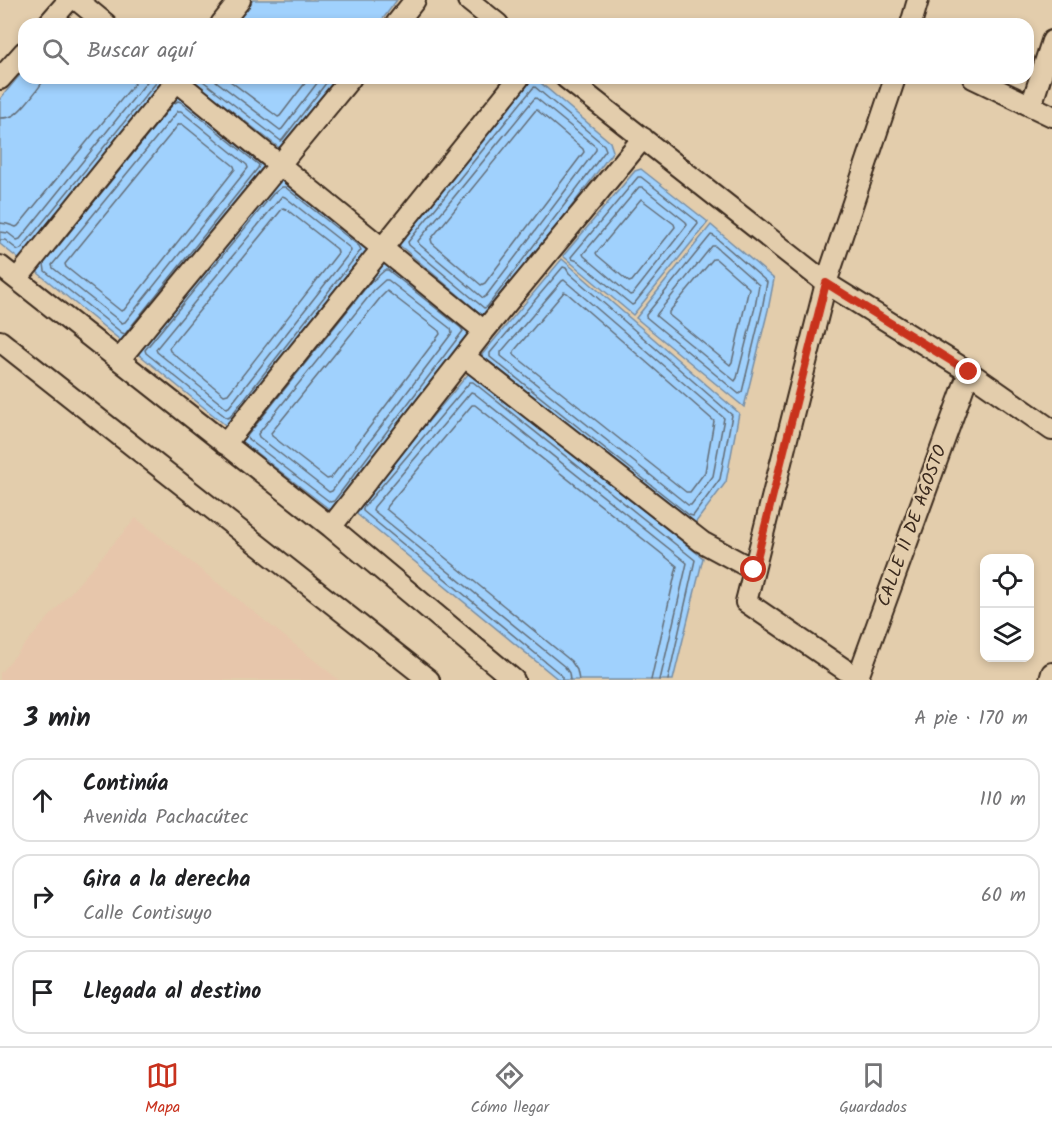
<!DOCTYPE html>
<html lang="es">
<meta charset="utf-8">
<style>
:root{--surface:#fff;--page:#f6f6f6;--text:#202124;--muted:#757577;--line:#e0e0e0;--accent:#c8321e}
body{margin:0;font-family:Kalam,sans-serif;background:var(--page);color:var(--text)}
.controls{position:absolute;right:18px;bottom:18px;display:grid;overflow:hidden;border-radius:12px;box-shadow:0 3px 9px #0003}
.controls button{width:54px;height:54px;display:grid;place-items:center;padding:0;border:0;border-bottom:2px solid var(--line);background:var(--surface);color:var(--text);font:30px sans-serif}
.stop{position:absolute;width:18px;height:18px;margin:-14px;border:4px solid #c8321e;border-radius:50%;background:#fff}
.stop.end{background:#c8321e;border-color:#fff;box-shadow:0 2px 6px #0008}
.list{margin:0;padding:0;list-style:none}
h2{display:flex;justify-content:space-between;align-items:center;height:78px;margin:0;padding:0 24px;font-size:26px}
h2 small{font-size:20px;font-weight:400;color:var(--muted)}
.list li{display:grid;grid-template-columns:39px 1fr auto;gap:18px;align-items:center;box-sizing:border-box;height:84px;margin:0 12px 12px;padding:0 12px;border:2px solid var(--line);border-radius:18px}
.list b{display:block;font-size:22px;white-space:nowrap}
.list p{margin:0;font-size:20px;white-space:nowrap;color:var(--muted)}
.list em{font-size:20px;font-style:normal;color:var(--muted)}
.icon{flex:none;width:33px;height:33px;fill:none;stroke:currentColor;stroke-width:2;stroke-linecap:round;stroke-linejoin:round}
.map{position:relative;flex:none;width:1052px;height:680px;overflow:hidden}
.search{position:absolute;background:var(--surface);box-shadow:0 3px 9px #0003;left:18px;right:18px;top:18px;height:66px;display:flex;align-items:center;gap:15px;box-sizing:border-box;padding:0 21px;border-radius:18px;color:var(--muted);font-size:22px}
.sheet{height:366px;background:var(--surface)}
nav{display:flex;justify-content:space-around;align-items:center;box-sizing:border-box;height:84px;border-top:2px solid var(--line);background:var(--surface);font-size:16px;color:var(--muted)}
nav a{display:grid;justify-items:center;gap:3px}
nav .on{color:var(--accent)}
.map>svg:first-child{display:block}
.built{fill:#e7c6ab}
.water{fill:#a0d1fd;stroke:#788ea4;stroke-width:1.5}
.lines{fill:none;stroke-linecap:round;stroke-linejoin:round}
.shore{stroke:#636d77;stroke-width:1.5}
.minor-casing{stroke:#3b2a1e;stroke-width:24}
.minor{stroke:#e3cdac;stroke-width:20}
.route{stroke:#c8321e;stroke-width:8}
.labels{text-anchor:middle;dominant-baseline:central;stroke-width:4.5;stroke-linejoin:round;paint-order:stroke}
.street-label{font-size:18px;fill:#3b2a1e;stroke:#e3cdac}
</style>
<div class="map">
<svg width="1052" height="680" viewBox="0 0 1052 680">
<rect width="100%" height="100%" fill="#e3cdac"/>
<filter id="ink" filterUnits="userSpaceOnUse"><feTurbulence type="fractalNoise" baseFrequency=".0167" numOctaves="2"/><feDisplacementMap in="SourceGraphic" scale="12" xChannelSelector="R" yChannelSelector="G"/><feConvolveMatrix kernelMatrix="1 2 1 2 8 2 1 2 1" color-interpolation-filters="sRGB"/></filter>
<g filter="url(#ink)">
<path class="built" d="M136,518L339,680H0V673Z"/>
<path class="water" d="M253,0H397L379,24H233Z
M24,70V78H163L166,80L20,260L0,244V99Z
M190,78H338L282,150Z
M536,79L610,142L613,151L487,319L398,244L531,80Z
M180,93L268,164L125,344L38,273V262L170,99Z
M641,169L708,222L633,315L563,256L635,171Z
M283,178L364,242L369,250L229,428L136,352L269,189Z
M711,225L774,279L768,310L744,407L636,318Z
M562,259L739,413L726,482L693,526L480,357Z
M386,261L472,329L333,512L237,438L364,281Z
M470,372L703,558L673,680H559L353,511Z"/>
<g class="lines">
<path class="shore" d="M199,78L281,141L283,139L330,78
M212,78L280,130L282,129L321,78
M226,78L278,117L280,116L309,78
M535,87L604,145L606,150L487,307L484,308L409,245L408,242L533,88Z
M536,98L596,147V150L486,296L483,298L419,244L418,241L534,99Z
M537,110L583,149L584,152L485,283L481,285L432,243L431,239L535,111Z
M178,111H181L247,165L248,168L125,322L122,323L53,268L52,265Z
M0,118C5,118 9,118 14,115C22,110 40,87 45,78
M179,124H182L234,166L235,169L124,310L121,311L66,267L65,264Z
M638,177H641L697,221L698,224L634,304L632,305L578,261L572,259L571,257Z
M282,187H285L359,246L361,250L230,417L227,418L146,353L145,350L273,194Z
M639,187H642L686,222L687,225L633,294L630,295L584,256L583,254Z
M282,196L285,197L350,248L351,251L229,407L226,408L157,352L156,349Z
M641,199L674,224L675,227L632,281L629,282L597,255L596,253Z
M283,208L286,209L337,249L338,253L228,394L224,395L170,351L169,348Z
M0,223L7,224L16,227L18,226L139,78
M0,232L8,233L17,240L20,239L150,78
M711,235L714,236L767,282L762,309L742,392L739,394L646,317V315Z
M0,240H5L18,250L21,249L160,78
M712,246H715L759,285L755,307L737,378L735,381L656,316L657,314Z
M713,259H716L749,288L732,362L730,365L669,315V312Z
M44,264L45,271L122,333L125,334L258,168L259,165L181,102L178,101L173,104L56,249
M563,267L566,268L569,273L732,415L720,479L693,516L689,515L490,357V353Z
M385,270H388L461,328L463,331L334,501L330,502L248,439L247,436L368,285Z
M385,280H388L451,329L452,333L332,491L329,492L259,437L258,434L374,290Z
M564,280L724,418L713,476L691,505H688L501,356V352L562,281Z
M387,291L439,331L440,334L331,478L327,479L272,436L271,433L381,297Z
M564,292L567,293L714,421L705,472L690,492H686L514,355V351Z
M562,680V676L559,673L363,511V508L470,382H473L695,560L668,680
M570,680L569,673L565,667L373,510L374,507L471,392L474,393L687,563L660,680
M579,680L577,670L571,661L386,509L387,506L472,405H475L677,566L651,680"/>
<defs>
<path id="minor" d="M77,0L106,24
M468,0L498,24
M48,24L69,0
M221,24L240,0
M396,24L415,0
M911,24L918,0
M173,78L484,331
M566,78L826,283L969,372L1052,430
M973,78L1052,116
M0,79L24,52
M1031,106L1052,41
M0,266L331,527L514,680
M17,279L179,78
M0,341L429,680
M465,357L702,542L754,570
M119,360L351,78
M225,444L519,78
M331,527L484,331L643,138
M857,680L969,372
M860,680L746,602L826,283L895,78
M1050,680L1052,673"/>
</defs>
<use href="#minor" class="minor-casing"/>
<use href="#minor" class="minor"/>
</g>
</g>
<g class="lines" filter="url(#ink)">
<path class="route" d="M754,570L826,283L969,372"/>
</g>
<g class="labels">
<g class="street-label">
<text transform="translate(913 526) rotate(-70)">CALLE 11 DE AGOSTO</text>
</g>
</g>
</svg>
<div class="controls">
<button><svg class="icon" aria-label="locate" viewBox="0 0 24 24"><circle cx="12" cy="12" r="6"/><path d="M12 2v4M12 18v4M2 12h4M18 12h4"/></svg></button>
<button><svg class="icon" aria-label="layers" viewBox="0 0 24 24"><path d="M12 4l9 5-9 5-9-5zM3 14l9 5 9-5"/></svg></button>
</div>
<div class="stop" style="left:754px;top:570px"></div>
<div class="stop end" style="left:969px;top:372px"></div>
<div class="search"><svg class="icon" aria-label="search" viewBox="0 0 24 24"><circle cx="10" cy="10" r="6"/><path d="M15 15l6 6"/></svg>Buscar aquí</div>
</div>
<section class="sheet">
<h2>3 min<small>A pie · 170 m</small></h2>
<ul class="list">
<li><svg class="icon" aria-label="ahead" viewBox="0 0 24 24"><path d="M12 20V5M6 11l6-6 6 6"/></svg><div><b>Continúa</b><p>Avenida Pachacútec</p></div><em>110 m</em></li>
<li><svg class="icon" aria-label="right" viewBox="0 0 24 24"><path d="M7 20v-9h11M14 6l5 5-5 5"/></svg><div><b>Gira a la derecha</b><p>Calle Contisuyo</p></div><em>60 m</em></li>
<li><svg class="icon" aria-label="arrive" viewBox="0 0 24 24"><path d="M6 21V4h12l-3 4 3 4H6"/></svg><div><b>Llegada al destino</b></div></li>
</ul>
</section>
<nav>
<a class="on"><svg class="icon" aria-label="map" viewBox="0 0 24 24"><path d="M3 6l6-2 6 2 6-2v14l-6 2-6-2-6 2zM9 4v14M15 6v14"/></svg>Mapa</a>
<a><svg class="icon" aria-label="directions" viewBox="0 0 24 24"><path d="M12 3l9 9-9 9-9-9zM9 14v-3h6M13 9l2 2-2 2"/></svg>Cómo llegar</a>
<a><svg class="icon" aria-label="saved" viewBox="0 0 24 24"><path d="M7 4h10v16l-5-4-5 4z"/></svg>Guardados</a>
</nav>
